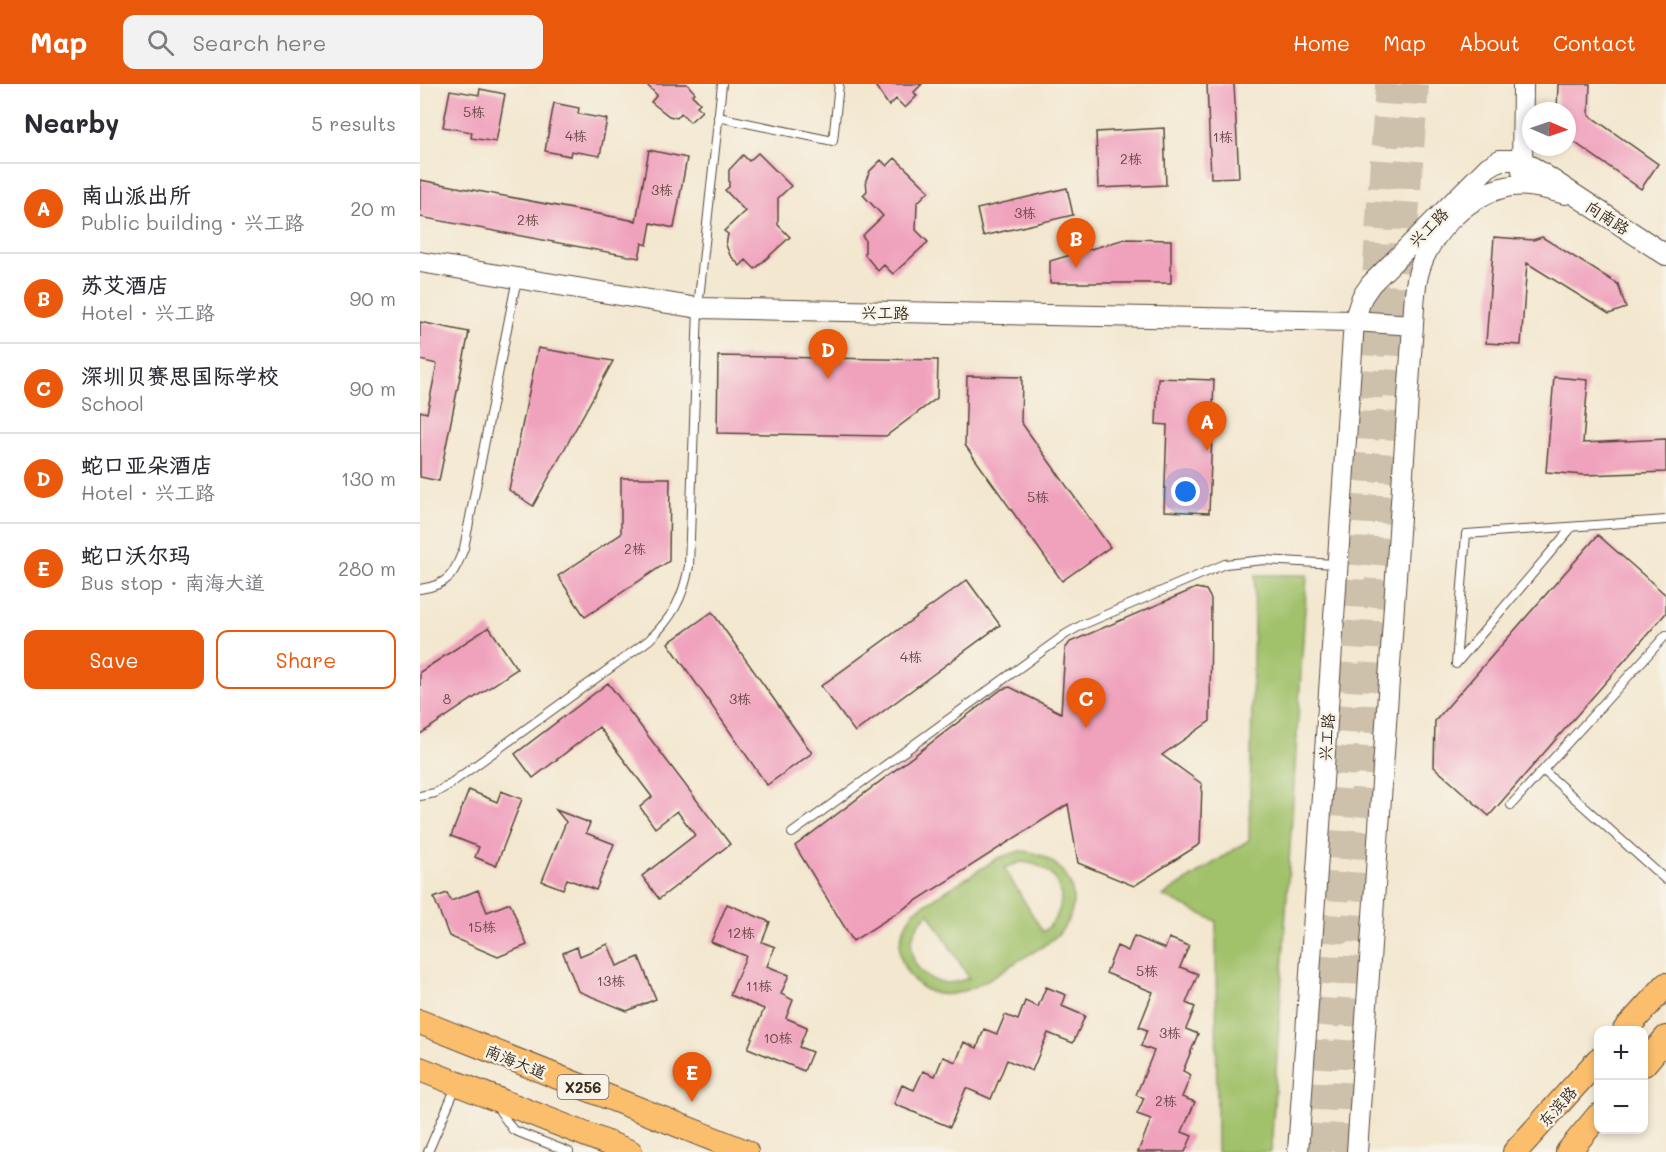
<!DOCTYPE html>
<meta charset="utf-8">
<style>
:root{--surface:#fff;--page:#f2f2f3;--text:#2b2b33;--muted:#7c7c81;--line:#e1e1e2;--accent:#ea580c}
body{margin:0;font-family:Mali,"LXGW WenKai TC",sans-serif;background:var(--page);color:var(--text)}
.controls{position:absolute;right:18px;bottom:18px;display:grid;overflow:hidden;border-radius:12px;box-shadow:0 3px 9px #0003}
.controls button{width:54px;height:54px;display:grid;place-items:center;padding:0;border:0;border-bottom:2px solid var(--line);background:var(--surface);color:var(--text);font:30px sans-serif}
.compass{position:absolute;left:1102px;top:18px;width:54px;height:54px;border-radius:50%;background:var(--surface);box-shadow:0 3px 9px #0003;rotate:92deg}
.you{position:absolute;left:766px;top:408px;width:21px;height:21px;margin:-15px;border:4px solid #fff;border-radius:50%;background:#1a73e8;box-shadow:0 0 0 9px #1a73e833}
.badge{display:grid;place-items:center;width:39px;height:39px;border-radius:50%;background:var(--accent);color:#fff;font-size:20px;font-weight:700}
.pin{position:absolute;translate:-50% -50px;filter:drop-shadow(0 2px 3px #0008)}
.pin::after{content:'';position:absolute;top:32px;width:21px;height:18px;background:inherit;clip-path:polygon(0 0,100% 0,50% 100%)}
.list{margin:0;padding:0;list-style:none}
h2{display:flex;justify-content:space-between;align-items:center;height:78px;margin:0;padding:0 24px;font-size:26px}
h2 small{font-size:20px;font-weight:400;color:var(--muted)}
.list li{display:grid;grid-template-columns:39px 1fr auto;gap:18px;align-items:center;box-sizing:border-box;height:90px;padding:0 24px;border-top:2px solid var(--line)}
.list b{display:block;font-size:22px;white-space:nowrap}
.list p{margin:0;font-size:20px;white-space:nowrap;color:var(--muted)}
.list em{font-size:20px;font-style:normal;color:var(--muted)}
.actions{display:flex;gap:12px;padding:18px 24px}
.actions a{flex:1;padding:14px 0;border:2px solid var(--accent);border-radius:12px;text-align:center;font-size:21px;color:var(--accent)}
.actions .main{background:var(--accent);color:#fff}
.icon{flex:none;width:33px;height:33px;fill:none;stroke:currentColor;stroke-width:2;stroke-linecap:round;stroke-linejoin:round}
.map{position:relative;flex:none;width:1246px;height:1068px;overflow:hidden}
header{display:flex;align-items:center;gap:36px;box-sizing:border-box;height:84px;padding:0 30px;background:var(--accent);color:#fff}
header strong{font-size:28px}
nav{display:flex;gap:33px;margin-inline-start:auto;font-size:21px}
.search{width:420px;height:54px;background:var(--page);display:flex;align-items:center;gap:15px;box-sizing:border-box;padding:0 21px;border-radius:12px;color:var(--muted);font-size:22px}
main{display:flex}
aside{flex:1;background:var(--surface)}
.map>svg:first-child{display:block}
.green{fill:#a1c16a;stroke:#6e7644;stroke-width:1.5;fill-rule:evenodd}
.building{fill:#f0a2bd}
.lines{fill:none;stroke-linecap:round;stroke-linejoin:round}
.motorway-tunnel{stroke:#cec1ac;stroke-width:28;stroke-dasharray:28 14;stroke-linecap:butt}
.service-casing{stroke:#574639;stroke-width:10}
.tertiary-casing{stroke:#574639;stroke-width:22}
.primary-casing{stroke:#574639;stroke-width:26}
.service{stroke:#fff;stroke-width:8}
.tertiary{stroke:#fff;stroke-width:20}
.primary{stroke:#fabe6d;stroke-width:24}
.labels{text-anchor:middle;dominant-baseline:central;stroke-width:5;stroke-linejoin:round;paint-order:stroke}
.number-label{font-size:14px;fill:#684846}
.shield{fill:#f7f3e8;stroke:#73665b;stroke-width:1.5}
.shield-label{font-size:15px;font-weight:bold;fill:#3b2a1e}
.street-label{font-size:16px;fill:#3b2a1e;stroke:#f7f3e8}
</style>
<header>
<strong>Map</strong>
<div class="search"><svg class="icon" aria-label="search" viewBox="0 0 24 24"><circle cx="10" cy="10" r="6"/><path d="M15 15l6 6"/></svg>Search here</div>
<nav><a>Home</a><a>Map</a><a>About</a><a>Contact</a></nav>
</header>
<main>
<aside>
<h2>Nearby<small>5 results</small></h2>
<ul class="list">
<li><span class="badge">A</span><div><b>南山派出所</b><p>Public building · 兴工路</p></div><em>20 m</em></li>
<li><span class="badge">B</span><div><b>苏艾酒店</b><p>Hotel · 兴工路</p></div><em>90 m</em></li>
<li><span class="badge">C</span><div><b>深圳贝赛思国际学校</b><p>School</p></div><em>90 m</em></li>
<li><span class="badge">D</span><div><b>蛇口亚朵酒店</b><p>Hotel · 兴工路</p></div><em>130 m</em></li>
<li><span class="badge">E</span><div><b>蛇口沃尔玛</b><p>Bus stop · 南海大道</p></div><em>280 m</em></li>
</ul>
<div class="actions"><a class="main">Save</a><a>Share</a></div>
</aside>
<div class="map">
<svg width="1246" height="1068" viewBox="0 0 1246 1068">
<rect width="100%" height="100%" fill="#f7f3e8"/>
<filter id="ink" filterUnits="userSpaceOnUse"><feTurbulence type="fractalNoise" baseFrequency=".0167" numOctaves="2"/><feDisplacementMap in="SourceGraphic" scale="12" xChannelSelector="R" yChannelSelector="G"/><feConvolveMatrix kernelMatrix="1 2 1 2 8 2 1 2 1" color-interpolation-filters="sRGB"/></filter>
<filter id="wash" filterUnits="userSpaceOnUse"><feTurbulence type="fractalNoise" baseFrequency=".008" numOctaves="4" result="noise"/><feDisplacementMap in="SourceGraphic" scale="24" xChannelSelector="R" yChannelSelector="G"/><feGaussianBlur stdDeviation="1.35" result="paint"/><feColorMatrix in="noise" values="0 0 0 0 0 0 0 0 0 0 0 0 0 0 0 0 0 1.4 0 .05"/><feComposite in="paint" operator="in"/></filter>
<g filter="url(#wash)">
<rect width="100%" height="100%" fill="#f3e7cf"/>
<path class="green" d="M835,491H887L851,1068H797L796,837L743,812L829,756Z
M600,767C639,768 669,808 644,843C633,859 613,868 596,878C562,899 517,935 486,886C474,866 481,845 494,827L578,774ZM601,778C642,780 655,823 623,848L584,784ZM509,829L549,894H548C502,915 470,861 509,829Z"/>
<g id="blocks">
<path class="building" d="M226,0H267L275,9L272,11L280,19L277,22L282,27L270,38L261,29L257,34L249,32L231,18L237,11Z
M454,0H502L494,8L497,12L485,24L476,15L469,22Z
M787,0H814L819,93L791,94Z
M1138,0H1170L1169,31L1238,80L1221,105L1147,53V27H1137Z
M60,5L85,10L76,58L51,54L52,48L23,43L30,6L59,11Z
M134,19L159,24L158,30L187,35L180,72L151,67L150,72L125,67Z
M744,44L746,101L678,104L676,48Z
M229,66L267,74L254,144L231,139L227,161L222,159L219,174L0,133V96L216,137Z
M338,69L371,102L358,114V141L370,153L335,185L326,176L320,182L310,171L306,161L308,150L304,147L325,127L305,106L309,103V86L323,71L329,77Z
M475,74L509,107L497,119L496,146L508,158L473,190L464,181L458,187L445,171V155L442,152L463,132L443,111L447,107L446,96L450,87L461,76L467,82Z
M647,104L653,131L563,152L557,125Z
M1074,153L1113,156L1122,153L1198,200L1206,224L1189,230L1107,179L1101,261L1066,259Z
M705,155L751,156V199H630V177Z
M0,238L49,248L19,397L0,393V327L7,329L17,280L0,276Z
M118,264L193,277L113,422L89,406Z
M298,272L518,276L517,314L466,352L297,349Z
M547,292L602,293L601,338L690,463L642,497L545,361Z
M1134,293L1168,296L1163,359L1246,355V388L1165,391L1126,388Z
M738,294L794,296L789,429L744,427L747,341L736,340Z
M201,394H250L249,477L165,533L138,492L201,450Z
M1178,451L1246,511V529L1069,732L1014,683L1015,637Z
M547,496L580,541L435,648L401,602Z
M776,504L786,506L791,515L790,637L742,671L782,700L780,760L714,802L658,779L648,720L433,857L375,762L582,605L590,603L641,629L645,565L650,558Z
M292,528L392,669L347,701L248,559Z
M69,543L97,585L0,650V588Z
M188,599L310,760L239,815L222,792L275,751L257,727L235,744L220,723L232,713L179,643L113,694L95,670Z
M49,706L77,718L81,707L102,715L76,782L55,773L59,763L31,752Z
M136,726L170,739L166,749L194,760L176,806L147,795L143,805L122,797L146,738Z
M58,806L67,828L90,819L107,861L78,873L29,852L14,814L27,809L31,817Z
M307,820L350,838L342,858L355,863L347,882L369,891L361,910L373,916L366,934L387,943L379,963L392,968L384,987L328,964L344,925L310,911L326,872L291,858Z
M714,852L745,865L749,854L769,862L760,883L778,890L766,919L775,923L766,945L778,950L763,987L771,991L762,1013L775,1018L762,1048L772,1052L765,1068H718L731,1035L717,1030L724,1014L716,1011L734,967L721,962L727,946L719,943L733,908L686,889L697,862L708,867Z
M188,860L197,882L219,873L236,915L207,927L158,907L143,869L157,863L160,872Z
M626,903L646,911L642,922L665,932L653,959L628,949L612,987L587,976L571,1015L546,1004L530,1043L474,1020L482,1001L494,1006L503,987L515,992L523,973L536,978L544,958L557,964L564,945L577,950L585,931L598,936L605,917L618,923Z"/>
</g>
</g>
<g filter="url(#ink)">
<use href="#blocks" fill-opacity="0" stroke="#574639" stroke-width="1.5"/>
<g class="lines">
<path class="motorway-tunnel" d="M898,1068L969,0
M921,1068L968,357L995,0"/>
<defs>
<path id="service" d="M298,33L413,57L419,0
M1152,443L1036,580L1046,450L1246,436
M0,505C29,501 34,490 44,464L97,194
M1123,686L1246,796
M0,712L15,709L27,702L229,556C253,533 263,514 269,482L278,224L302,0
M1091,721L1246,551
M372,749L646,550L662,541L805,480L844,476L916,480
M77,1023L93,1046L149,1068
M8,1068L36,1003"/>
<path id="tertiary" d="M1102,87L1103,0
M0,178L278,224L934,237L993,241
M878,1068L934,237L942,213L951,200L1068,83L1080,76H1102L1246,171
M937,1068L993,241C994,225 994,207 998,191C1007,153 1044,114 1082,104C1102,98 1125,104 1145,110"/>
<path id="primary" d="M0,938L326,1068
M1205,946L1246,901
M1224,980L1246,954
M0,985L210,1068
M1095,1068L1178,976
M1148,1068L1178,1032"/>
</defs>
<use href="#service" class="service-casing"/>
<use href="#tertiary" class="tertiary-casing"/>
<use href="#primary" class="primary-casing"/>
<use href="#service" class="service"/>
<use href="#tertiary" class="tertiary"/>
<use href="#primary" class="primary"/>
</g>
</g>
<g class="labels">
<g class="number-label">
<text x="54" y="27">5栋</text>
<text x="156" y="51">4栋</text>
<text x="803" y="52">1栋</text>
<text x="711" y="74">2栋</text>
<text x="242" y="105">3栋</text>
<text x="605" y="128">3栋</text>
<text x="108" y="135">2栋</text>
<text x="618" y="412">5栋</text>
<text x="215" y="464">2栋</text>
<text x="491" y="572">4栋</text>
<text x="27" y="614">8</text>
<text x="320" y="614">3栋</text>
<text x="62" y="842">15栋</text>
<text x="321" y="848">12栋</text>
<text x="727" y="886">5栋</text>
<text x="191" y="896">13栋</text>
<text x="339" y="901">11栋</text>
<text x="750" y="948">3栋</text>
<text x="358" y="953">10栋</text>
<text x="746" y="1016">2栋</text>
</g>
<rect class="shield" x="137.5" y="991" width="51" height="24" rx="4.5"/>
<g class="shield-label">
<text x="163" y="1003">X256</text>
</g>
<g class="street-label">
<text transform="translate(1188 133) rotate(33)">向南路</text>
<text transform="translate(1008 143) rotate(-45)">兴工路</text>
<text transform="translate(465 228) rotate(1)">兴工路</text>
<text transform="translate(906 653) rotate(-86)">兴工路</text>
<text transform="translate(96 977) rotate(22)">南海大道</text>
<text transform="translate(1137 1022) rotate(-48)">东滨路</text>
</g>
</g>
</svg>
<div class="controls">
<button>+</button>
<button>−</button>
</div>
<svg class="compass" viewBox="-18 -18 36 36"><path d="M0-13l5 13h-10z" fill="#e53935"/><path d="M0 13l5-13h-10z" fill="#7c7c81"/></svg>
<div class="you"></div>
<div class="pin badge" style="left:787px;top:367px">A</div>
<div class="pin badge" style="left:656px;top:184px">B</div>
<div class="pin badge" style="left:666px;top:644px">C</div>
<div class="pin badge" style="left:408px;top:295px">D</div>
<div class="pin badge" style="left:272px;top:1018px">E</div>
</div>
</main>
